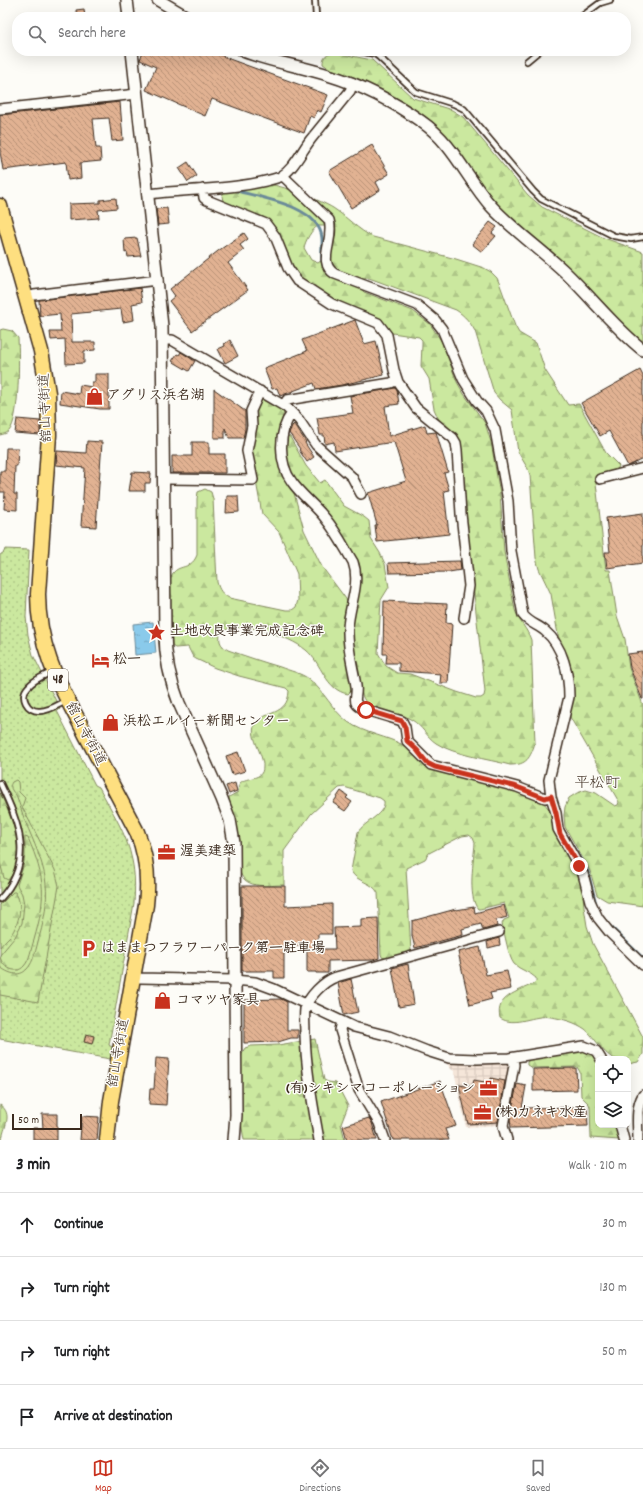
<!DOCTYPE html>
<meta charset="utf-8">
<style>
:root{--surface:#fff;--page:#f6f6f6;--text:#202124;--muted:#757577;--line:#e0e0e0;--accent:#c8321e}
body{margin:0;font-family:Dekko,"Klee One",sans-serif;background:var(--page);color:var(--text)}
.controls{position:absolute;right:12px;bottom:12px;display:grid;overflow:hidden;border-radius:8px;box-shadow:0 4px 16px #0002}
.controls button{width:36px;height:36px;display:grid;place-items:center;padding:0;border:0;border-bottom:1px solid var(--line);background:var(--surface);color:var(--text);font:20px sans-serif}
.scale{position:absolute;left:12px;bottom:10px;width:70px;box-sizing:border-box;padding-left:4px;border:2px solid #3b2a1e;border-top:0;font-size:11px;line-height:14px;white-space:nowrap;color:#3b2a1e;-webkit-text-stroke:3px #fdfcf7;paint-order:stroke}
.stop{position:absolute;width:12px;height:12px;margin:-9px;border:3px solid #c8321e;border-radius:50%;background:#fff}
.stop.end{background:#c8321e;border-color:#fff;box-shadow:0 1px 4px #0008}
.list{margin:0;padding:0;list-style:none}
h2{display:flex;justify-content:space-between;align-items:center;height:52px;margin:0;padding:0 16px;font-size:17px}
h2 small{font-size:13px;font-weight:400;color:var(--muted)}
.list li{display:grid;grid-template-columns:26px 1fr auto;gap:12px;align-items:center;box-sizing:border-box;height:64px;padding:0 16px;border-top:1px solid var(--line)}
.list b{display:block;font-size:15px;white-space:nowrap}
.list em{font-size:13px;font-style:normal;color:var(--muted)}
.icon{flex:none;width:22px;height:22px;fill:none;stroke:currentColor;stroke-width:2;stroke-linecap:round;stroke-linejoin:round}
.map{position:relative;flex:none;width:643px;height:1140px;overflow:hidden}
.search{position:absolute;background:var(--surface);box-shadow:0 4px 16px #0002;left:12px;right:12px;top:12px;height:44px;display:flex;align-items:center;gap:10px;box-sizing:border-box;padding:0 14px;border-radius:16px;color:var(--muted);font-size:15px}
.sheet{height:308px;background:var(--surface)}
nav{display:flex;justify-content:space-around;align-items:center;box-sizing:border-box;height:56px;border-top:1px solid var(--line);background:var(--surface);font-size:11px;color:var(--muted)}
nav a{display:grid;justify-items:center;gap:2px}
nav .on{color:var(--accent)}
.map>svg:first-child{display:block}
.industrial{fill:url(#industrial-grid)}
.green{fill:url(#green-dots);stroke:#83895e}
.forest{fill:url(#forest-firs);stroke:#83895e;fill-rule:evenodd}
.water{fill:url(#water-ripples);stroke:#6a8a99}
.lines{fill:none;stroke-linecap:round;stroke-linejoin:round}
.stream{stroke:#6a8a99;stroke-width:3}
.building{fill:url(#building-back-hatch);stroke:#3b2a1e}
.service-casing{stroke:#3b2a1e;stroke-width:8}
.minor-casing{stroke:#3b2a1e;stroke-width:12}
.tertiary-casing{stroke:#3b2a1e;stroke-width:14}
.primary-casing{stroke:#3b2a1e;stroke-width:17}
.service{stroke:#fdfcf7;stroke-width:4.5}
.minor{stroke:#fdfcf7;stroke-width:9}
.tertiary{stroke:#fdfcf7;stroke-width:11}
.primary{stroke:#fedf80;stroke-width:14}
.route{stroke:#c8321e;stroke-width:5}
.labels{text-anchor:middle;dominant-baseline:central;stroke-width:3;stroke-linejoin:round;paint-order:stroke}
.shield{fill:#fdfcf7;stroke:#75695f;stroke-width:1}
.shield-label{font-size:13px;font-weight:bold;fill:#3b2a1e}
.poi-label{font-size:14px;font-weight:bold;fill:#3b2a1e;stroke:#fdfcf7;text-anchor:start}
.street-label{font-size:14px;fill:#3b2a1e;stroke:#fdfcf7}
.neighbourhood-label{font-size:15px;fill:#3b2a1e;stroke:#fdfcf7}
</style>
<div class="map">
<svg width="643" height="1140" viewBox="0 0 643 1140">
<defs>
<pattern id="industrial-grid" width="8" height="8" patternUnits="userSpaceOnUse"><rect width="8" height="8" fill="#f5e6d9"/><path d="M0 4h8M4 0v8" fill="none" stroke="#d3c5ba"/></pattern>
<pattern id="green-dots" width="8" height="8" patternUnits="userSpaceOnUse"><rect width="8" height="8" fill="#cbe89f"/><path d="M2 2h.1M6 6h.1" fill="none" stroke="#afc788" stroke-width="1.8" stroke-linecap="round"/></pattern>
<pattern id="forest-firs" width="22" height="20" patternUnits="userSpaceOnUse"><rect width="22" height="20" fill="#cbe89f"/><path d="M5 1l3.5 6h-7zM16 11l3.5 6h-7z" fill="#afc788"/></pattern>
<pattern id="water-ripples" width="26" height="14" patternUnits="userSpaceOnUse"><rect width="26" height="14" fill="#8acaeb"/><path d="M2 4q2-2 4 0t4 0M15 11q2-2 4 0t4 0" fill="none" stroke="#72a4be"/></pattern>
<pattern id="building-back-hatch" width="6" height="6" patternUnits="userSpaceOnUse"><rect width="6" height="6" fill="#e1b292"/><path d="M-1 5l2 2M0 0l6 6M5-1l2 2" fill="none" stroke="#b89177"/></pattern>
</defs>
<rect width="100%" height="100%" fill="#fdfcf7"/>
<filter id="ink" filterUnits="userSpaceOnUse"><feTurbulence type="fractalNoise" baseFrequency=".025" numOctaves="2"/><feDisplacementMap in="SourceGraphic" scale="8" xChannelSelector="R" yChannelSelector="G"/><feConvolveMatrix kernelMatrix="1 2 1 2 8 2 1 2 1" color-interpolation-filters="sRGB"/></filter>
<g filter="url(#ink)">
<path class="industrial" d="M461,1062H509L511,1064L500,1125L466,1127L454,1071L451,1069L446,1063Z"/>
<path class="green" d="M5,549L29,550L26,617L28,635L33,655L60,709L57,711L95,785L99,787C111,810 127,834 132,860C135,874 135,888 134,903L109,1045L112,1047L110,1059L0,1039V555L4,552Z"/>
<path class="forest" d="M332,52L372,60L413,98L452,110L463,117L528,195L542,207L604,238L643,252V342C616,319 595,291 568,267C545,245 518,226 496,202C474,178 461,148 437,126C418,108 384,90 359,79C348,74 333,72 323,64C323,57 325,55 332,52Z
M265,184C280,184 320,200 333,208C347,217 358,230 373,237L456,259L484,268L491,272L497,278L500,285L515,326L519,333L536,343L545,370L568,405L579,404L606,453L619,466L617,470L597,478L596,483L606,570H610L617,616L625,639L629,668L643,705V906L607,901L597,895L590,871L565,827L564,815L565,807L569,798L577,793L586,790L596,793L615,806L618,805L619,802L570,717L566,658L558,635L551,594L539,569L536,558L530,475L528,469L518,452L512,410L500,400L494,393L475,331C470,322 465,316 456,310L369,278C360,278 357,286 364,292L413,311L430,324L442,342L457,382L464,394L485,423L491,442L500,494L504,552L515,610C519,622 527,628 531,640L535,743C530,758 527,765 510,765C488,759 454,755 436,743C427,737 422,726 412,720C400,712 384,713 372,707C369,705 366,703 365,701C358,691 352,645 352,632C353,607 366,584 357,560C348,545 340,530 329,516C305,485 283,481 286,436H288L290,437L306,466L320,483L325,480L344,506L364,517L369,521L371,539L380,553L385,564L389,587L381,600L378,653L386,666L397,673L410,674L457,692L476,698H481L484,696L485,691L456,436L439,420L434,409L429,379L421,366L422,345V340L419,337L392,333L305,283L295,273L278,234L223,201L222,196L224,192L229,190ZM318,226H326L327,236L322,260L318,263L311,260L304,248C305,241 312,229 318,226Z
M3,329L12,331L18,338C19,356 20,419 9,431C6,434 3,434 0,435V330Z
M263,400L275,406L284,412L277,436L282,471L294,493L304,530L322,567L346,599L347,603L345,654L352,686L351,691L348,694C325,690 322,663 306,650C289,636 239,618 220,633C219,642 220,645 228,650C245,656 263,662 280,667C290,671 301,673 309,679C324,691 332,710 348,722C365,734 387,736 405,746C415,752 419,762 429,769L516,791L543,802L549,809L554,828L576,868L582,883L584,907L587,926L593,944L643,1037V1054L638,1062L628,1064V1059C624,1059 620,1060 616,1059C605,1057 594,1036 585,1029C575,1022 563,1019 551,1017C534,1014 515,1028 500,1018C495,997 517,992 533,984L536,981V978C530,972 520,970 514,964C508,956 505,934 502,924L504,920L509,918L504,903L480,909H478C467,896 474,859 475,843L473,838L469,835L462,836L429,853L425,859L406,868L411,951L410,952L387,959L382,957L381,954L378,893C372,881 357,883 351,871L358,832C364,822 386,814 384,801L380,798L344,787L339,788L311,814L284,851V885C269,885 246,890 240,872L238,830L229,801V797L238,792C238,789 239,785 240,783C247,776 263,781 263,767C264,754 247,734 256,723C264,711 288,716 289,691L286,688L239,676L215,668L196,659L193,657L188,647L175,648L172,646L170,580C175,561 190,573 197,555V499L198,492L205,489L211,492L213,499L217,582C219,590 222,594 229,598L286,610H292L296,607L298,600L297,574L279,532L262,514L251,454L256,409L260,401Z
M16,780L18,782L19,792L25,798L22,807L55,870L59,886L38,1002L0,995V967C8,973 19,978 27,969C34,962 36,948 39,938C54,886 45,868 25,821C22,813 20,805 17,797C16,794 11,791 11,787C10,785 11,784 12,782Z
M0,793C11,816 29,857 8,880L4,878L0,862Z
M25,837L28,838C46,879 46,898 34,940C31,948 30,960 24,966C16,976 0,966 0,955L15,937L22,923L24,904L22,894L17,885L23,867L25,856Z
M13,892H15C24,905 19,923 11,935C7,939 3,943 0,947V905Z
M315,1039L324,1080L328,1082L336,1083L348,1106L341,1124L345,1140H244L241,1122V1060L242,1053L245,1048L251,1046L278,1045Z
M584,1049L593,1053L598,1060V1125H615L619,1140L591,1138L590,1107L589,1104L581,1096L580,1072L577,1067L532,1068L527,1065V1062L532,1058Z
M0,1105C14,1114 3,1128 2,1140H0Z"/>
<path class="water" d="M153,622L156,653L135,655L133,624Z"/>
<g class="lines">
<path class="stream" d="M237,191C262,198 319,206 322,238C323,251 318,262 328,273
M505,524L506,542
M561,667L563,679
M565,833L588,872L596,904
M611,927L643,958"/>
</g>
<path class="building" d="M84,9L85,17H77L76,10Z
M143,51H211L232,60L328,95L321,112L317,110L314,118L310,116L304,133L212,99L205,116L146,90L156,67L140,60Z
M120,102L123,140L112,141L109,118L93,119L96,148H100L101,161L80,163L81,178L68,180L66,162L3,170L0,152V115Z
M372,145L389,174L376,182L380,190L351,208L329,171Z
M188,162L197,176L188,182L179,168Z
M116,198L117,208L98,210L99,218L69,220V204L100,203V200Z
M167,208L169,224L158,225L156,209Z
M490,222L497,227L492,233L496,236L482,252L472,244Z
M244,233L248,239L240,245L244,250L228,263L248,290L192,331L169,301L175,296L170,289L218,251Z
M137,238L141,256L128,257L127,252L125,253L124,239Z
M140,288L142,302L132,304L134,320L123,322L121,309L71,314L72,342H95V350L84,351V363L66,364L65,339L51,340L50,332H61L60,314L40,316L39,300Z
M355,320L364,344L376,341L384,375L342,385L316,389L314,383L280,396L277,388L272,389L264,368L307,351L302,340Z
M230,340L238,356L225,363L218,349L225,346L224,344Z
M181,352L195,361L189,371L172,361L177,354L179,355Z
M640,370L643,376V459L628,466L609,431L600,436L581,403Z
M95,374H109V409H100L60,403L61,391L79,394L80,385L92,387V382H95Z
M395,388L397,390L399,404L385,406L389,436L425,425L427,433L436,432L448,472L444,473L449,490L444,491L449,534L377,542L375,525H377L368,493L406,481L394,442L335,451L334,442L325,444L324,435H320L317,418L353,413L350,396Z
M214,389L245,411V429L243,438H229L225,428V438H214Z
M17,419L40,421V435L15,433Z
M294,424L306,442L305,443L314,457L307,462L299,450L300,449L289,433L292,426Z
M87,441L102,442L96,527L81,526L85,468L56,465L57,451L86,453Z
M192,442H209V454H225V473H172V456H192Z
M6,448H18L17,466H15L14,494H17V510L4,509L5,492H0V471H5Z
M132,472L151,473L150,483H145V491H129Z
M227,496H238L239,512L226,513Z
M643,513V563L607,568L605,552H610L606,518Z
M460,561L461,570L449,572L389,573L388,563Z
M384,601L447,604L446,623L452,624L448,683H440L441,674L399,671V663H386L387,654H383Z
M643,652V699H642L630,668L628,654Z
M238,752L245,771L232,775L226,756Z
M235,783L237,791L229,794L226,786Z
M341,791L348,796L346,798L352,802L345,811L333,803Z
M242,886H285V906L332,904V934H318V949H335L334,928L361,927V919L378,918L379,958L373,960L328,961V973H316V972H307V946H284V978H274V971H242Z
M504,905L507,917L496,920L497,926L483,930L481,924L462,929L463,935L415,948L412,936V921L456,909V910L474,907L475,913Z
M499,938L500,945L488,948L487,942Z
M480,947L486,975L507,971L511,989L490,993L492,999L470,1005L458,952Z
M408,964L414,1004L399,1007L392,968Z
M351,979L358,1012L344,1015L338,983Z
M281,999L287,1002V1030H298V1038H291L278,1042L244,1043V1000Z
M86,1034L94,1036L92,1044L84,1042Z
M156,1058L169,1059L166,1105L149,1104L150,1089H154Z
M576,1068L577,1090L533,1091V1069Z
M491,1078L505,1081L498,1122L468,1124L459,1085L472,1087L474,1080L490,1083Z
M440,1081L456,1126L445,1129L449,1140H393L381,1102Z
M517,1084L526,1086L522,1108L587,1107L588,1126L511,1128L510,1119Z
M42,1114H57V1140H33V1128H43Z
M82,1116L99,1117L97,1140H80Z
M369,1118L372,1123L377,1140H347L343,1126Z"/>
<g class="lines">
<defs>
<path id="service" d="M315,0L316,17
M581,17L600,3L610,0
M360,51L375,54L379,57L416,92L454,104L464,109L533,191L541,199L614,236L631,239L643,237
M527,61L539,51
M52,672C44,676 34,679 28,687C19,696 27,712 40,711C49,711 58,705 66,701
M0,783C19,823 35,861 0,899"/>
<path id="minor" d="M0,109L137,94
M283,176L329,220C335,241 316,262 335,274L417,305L435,320L442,329L463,379L477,401L486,411L495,430L508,501L511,551L523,615C529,623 538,625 545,631C563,646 569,674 569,697L549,780L551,797L556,813L558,829L583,874L590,901L598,918L610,933L643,965
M203,189L204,198L207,200L266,224L275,236L288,268L297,281L332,304L378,323L387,335L394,370L398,382L416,408L453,438L456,443L457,450L461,514L469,586L464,618
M148,194C190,189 240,190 280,177C294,169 301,152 311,139C324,123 337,107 350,91L353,83
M26,297L34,295L158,280
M163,340H172L286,407L299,420L316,445L352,477L361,494
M284,405L287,400L391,383L397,380
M292,413C278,431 278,463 292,482C301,495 315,505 325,518C336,531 344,547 353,562C361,584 349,605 348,628C347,648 353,667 356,686C358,698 349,703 366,710L402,721L405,727L407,741L431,765L517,787L545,798L551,797
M164,479L253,480L247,451L252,426L251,411L260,391
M600,479L643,468
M133,977L140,978L234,980L255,982L274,989L354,1027L389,1036L427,1051L449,1058L477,1059L509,1058L584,1046L596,1051L601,1059
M342,1022L340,1030L359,1090L379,1123L385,1140
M620,1125L624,1140
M319,1140C313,1105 306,1070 305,1034C305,1026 304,1017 305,1009C308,997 324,981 336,977L499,932
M507,1140L503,1126L514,1065L513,1058
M638,1140C638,1125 635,1108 643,1095"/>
<path id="tertiary" d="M127,0L129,17
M158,0L187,17
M132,51L162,326L165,634C165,659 170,680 179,703L222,799L230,820L234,843L236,1115L234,1140
M243,51C271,62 300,66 328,75C361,85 394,102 422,122C453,143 467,179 491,206C514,231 542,250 566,273C592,298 614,327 643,350"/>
<path id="primary" d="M0,206L41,351L48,393L49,435L38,594C38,651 61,687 86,735C103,767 120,800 137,832C147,856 149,879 146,905L111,1101L107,1140"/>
</defs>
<use href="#service" class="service-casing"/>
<use href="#minor" class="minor-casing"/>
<use href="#tertiary" class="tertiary-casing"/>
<use href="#primary" class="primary-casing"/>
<use href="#service" class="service"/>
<use href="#minor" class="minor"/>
<use href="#tertiary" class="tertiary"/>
<use href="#primary" class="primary"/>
</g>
</g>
<g class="lines" filter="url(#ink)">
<path class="route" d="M366,710L402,721L405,727L407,741L417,750L427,763L435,767L517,787L545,798L551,796L556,813L560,834L579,866"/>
</g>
<defs>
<symbol id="shop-bare" viewBox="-9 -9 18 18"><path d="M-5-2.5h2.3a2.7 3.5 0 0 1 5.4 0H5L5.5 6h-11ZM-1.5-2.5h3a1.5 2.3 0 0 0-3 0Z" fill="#c8321e" stroke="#fdfcf7" stroke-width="2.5" paint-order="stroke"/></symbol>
<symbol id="sight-bare" viewBox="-9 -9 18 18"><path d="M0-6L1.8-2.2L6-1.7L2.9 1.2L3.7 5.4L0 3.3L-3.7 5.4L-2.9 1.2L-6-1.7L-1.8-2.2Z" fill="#c8321e" stroke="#fdfcf7" stroke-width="2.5" paint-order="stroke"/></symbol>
<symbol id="hotel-bare" viewBox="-9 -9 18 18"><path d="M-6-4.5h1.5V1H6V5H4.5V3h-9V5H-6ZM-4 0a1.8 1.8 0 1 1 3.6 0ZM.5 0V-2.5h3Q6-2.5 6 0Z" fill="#c8321e" stroke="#fdfcf7" stroke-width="2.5" paint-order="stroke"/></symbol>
<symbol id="office-bare" viewBox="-9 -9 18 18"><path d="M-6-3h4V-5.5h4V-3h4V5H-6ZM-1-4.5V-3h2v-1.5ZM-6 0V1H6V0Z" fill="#c8321e" stroke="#fdfcf7" stroke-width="2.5" paint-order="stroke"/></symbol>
<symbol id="parking-bare" viewBox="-9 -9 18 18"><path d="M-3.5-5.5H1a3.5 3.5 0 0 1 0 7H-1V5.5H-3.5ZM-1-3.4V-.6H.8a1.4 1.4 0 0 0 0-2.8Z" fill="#c8321e" stroke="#fdfcf7" stroke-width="2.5" paint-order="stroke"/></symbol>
</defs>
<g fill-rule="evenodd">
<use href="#shop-bare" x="82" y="384" width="25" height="25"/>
<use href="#sight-bare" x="144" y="620" width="25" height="25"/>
<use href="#hotel-bare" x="88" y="648" width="25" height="25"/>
<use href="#shop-bare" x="98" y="710" width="25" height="25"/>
<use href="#office-bare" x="154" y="840" width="25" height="25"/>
<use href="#parking-bare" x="76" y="936" width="25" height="25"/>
<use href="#shop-bare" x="150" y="988" width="25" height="25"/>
<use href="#office-bare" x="476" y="1076" width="25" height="25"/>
<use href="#office-bare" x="470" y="1100" width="25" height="25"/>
</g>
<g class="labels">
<rect class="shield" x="48" y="669" width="20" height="22" rx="3"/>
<g class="shield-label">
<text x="58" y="680">48</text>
</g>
<g class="poi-label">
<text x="107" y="396">アグリス浜名湖</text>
<text x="170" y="632">土地改良事業完成記念碑</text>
<text x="113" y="660">松一</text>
<text x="123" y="722">浜松エルイー新聞センター</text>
<text x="180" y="852">渥美建築</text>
<text x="101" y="949">はままつフラワーパーク第一駐車場</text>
<text x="176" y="1001">コマツヤ家具</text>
<text x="475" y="1089" text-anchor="end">(有)シキシマコーポレーション</text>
<text x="496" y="1113">(株)カネキ水産</text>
</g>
<g class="street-label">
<text transform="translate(46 408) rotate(-92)">舘山寺街道</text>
<text transform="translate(85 734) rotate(62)">舘山寺街道</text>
<text transform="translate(119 1053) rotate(-80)">舘山寺街道</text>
</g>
<g class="neighbourhood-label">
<text x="597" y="784">平松町</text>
</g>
</g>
</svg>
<div class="controls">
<button><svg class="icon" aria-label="locate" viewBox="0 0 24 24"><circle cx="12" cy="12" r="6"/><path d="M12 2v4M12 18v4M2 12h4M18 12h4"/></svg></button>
<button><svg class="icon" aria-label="layers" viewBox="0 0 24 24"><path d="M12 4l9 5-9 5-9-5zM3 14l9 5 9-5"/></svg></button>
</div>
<div class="scale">50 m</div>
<div class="stop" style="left:366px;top:710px"></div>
<div class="stop end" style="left:579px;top:866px"></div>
<div class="search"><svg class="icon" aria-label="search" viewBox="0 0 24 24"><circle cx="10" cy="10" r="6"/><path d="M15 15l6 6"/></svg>Search here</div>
</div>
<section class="sheet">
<h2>3 min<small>Walk · 210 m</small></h2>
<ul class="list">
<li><svg class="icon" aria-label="ahead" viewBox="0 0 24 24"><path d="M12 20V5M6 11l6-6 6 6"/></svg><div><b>Continue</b></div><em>30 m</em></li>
<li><svg class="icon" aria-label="right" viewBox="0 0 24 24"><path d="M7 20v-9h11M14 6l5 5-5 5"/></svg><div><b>Turn right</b></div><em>130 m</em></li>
<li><svg class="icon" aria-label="right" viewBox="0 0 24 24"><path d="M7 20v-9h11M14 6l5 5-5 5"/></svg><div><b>Turn right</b></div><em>50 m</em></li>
<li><svg class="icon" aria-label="arrive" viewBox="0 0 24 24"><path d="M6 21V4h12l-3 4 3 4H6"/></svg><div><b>Arrive at destination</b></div></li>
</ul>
</section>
<nav>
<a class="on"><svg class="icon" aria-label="map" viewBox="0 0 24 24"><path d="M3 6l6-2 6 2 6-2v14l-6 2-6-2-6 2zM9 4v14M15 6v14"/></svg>Map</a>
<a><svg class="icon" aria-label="directions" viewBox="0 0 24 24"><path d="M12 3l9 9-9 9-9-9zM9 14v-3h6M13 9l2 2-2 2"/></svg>Directions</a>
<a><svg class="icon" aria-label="saved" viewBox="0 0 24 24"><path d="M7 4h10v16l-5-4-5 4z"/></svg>Saved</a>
</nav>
